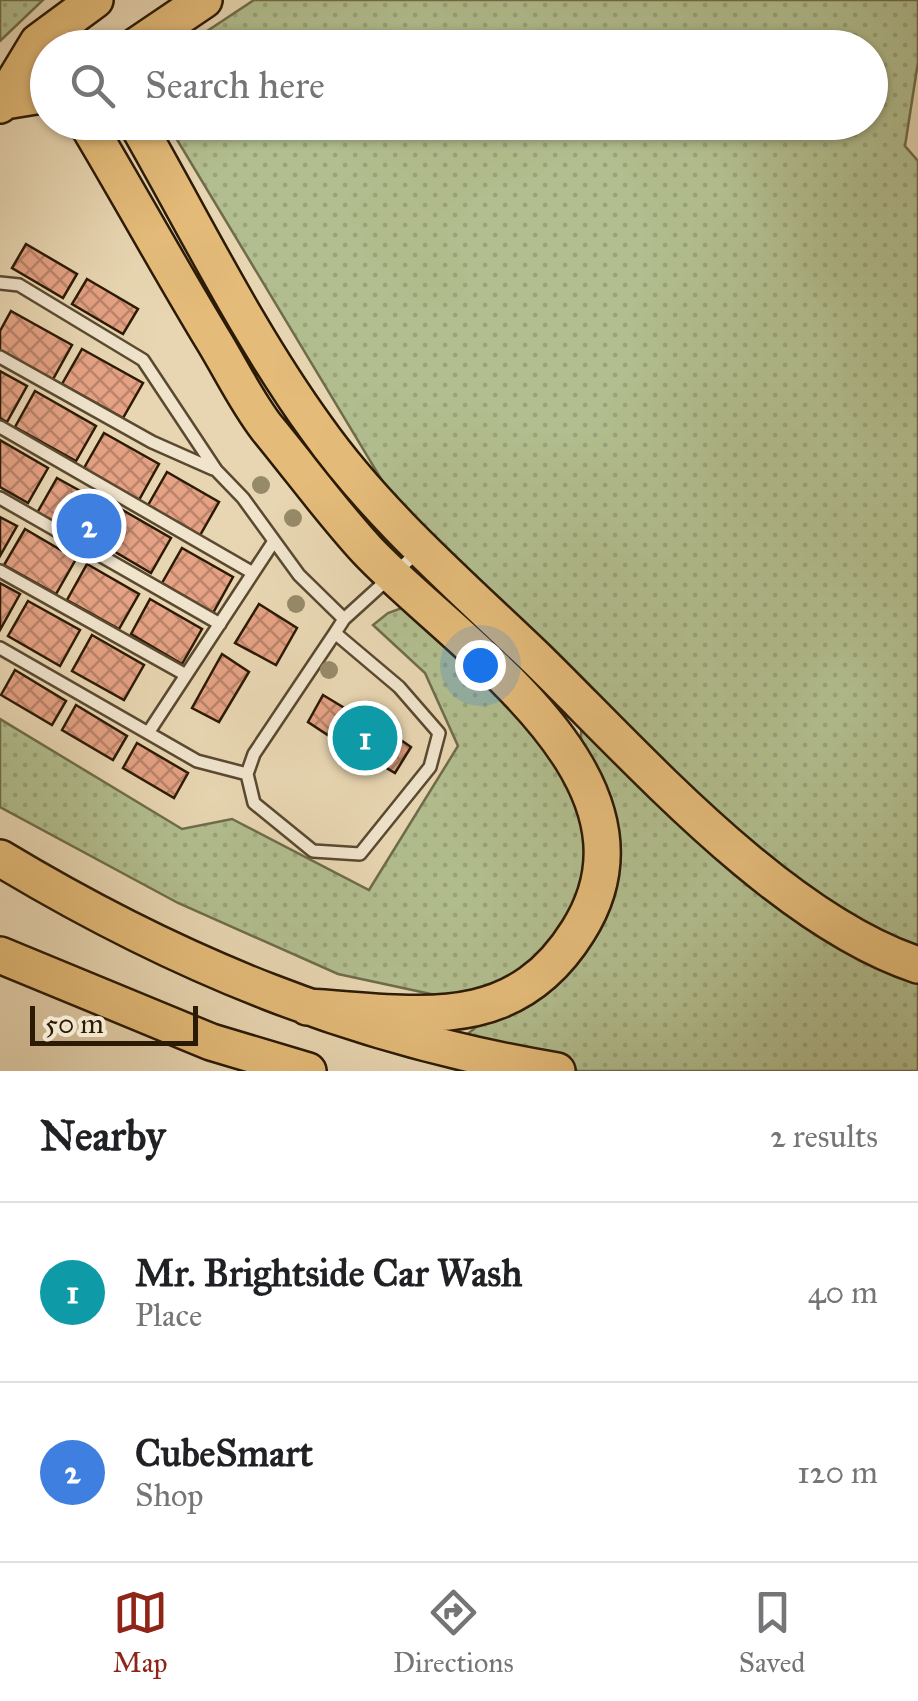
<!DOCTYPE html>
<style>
:root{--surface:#fff;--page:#f6f6f6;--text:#202124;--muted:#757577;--line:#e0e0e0;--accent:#8f2418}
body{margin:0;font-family:"IM FELL Great Primer",serif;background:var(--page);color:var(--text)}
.scale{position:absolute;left:30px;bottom:25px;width:168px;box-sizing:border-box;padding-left:10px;border:5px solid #2b1a04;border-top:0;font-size:28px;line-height:35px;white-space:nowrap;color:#2b1a04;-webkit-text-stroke:8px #f0e4cd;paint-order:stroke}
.you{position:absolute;left:480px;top:665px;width:35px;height:35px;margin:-25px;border:8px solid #fff;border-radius:50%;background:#1a73e8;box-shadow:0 0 0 15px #1a73e833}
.badge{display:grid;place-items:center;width:65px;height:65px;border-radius:50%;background:var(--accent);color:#fff;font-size:32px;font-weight:700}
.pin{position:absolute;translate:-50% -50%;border:5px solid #fff;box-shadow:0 2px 10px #0006}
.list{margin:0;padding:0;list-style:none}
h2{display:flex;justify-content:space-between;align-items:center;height:130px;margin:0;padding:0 40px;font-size:42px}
h2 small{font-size:32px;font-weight:400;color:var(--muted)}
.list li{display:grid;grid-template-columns:65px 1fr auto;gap:30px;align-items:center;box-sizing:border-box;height:180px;padding:0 40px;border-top:2px solid var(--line)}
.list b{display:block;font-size:38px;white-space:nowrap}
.list p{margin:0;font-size:32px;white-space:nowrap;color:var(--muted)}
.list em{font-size:32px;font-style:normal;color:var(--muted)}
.icon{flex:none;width:55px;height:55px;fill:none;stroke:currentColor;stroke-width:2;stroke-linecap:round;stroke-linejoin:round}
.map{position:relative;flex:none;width:918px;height:1071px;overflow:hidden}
.search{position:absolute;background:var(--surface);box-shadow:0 2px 8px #0004;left:30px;right:30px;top:30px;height:110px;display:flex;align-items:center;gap:25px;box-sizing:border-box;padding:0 35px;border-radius:55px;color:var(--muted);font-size:38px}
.sheet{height:490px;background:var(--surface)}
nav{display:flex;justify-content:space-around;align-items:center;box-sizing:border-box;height:140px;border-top:2px solid var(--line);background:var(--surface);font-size:28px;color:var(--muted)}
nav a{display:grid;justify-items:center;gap:5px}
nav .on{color:var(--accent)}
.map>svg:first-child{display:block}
.grass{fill:url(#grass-dots);stroke:#6e6c4a;stroke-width:2.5}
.building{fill:url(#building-cross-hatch);stroke:#2b1a04;stroke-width:2.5}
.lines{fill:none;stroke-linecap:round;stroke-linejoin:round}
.service-casing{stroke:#5a4930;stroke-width:16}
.primary-casing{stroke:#2b1a04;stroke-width:40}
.service{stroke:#f0e4cd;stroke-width:11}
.primary{stroke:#e4bb79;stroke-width:35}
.tree{fill:#978a69}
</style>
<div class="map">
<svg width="918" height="1071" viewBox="0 0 918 1071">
<defs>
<pattern id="grass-dots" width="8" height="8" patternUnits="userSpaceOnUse" patternTransform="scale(2.5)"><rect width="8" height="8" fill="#b2be8f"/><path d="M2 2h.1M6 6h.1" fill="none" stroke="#99a37a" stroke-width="1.8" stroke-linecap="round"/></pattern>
<pattern id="building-cross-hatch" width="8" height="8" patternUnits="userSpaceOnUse" patternTransform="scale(2.5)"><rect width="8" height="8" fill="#e5a284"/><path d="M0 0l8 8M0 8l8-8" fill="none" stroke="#ba836a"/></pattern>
</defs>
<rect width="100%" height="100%" fill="#e8d6b2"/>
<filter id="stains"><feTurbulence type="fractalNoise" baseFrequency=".002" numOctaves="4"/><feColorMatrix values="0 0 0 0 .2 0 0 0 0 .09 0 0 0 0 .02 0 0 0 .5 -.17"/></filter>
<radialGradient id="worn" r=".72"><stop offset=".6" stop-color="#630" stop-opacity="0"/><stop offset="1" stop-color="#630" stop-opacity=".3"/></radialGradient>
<path class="grass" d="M0,0H43L0,41Z
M254,0H918V62L905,146L918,161V1071H579L449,1049L485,1020L440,996L338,974L178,903L0,807V719L182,829L232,819L369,890L458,746L425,673L373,625L388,613L421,601L580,772L582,703L422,547L167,123L870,122V48L183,47Z"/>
<path class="building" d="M26,244L77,274L63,298L12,268Z
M87,279L138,309L123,334L72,304Z
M11,311L72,345L52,381L0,351V331Z
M82,349L143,383L123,418L62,384Z
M0,371L27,386L7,422L0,418Z
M35,391L96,426L76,461L15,427Z
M104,433L159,464L139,500L84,468Z
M0,440L48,468L28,503L0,487Z
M167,472L219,502L199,537L147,507Z
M57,478L109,507L89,542L37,513Z
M119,508L171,538L151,573L100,543Z
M0,517L17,526L0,556Z
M25,529L76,559L56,594L4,565Z
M182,548L233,577L213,613L162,583Z
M87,564L139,594L119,629L67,600Z
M0,583L20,594L0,630Z
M150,599L202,629L182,664L131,634Z
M28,601L80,630L60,666L8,636Z
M259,604L297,628L276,665L235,643Z
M92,635L144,665L124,700L72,671Z
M222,654L249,672L219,722L192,708Z
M15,670L66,701L52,725L1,695Z
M323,695L366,721L368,717L411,747L395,773L366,756L364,759L308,722Z
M76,705L127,736L113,760L62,730Z
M137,743L188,773L174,798L123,768Z"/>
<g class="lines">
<defs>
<path id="service" d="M0,283L19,285L143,360L216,470L243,498L299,575L344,619
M0,357L152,442L213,469
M0,427L253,573
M0,498L220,624
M0,571L186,675
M335,633L399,687L439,733L430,767L360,854L313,851L254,803L247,774L254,754L335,633L344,619L420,550
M0,648L197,761L247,774
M148,733L274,541"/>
<path id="primary" d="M133,48L204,0
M5,101L48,94
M0,105L38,42L95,0
M86,122C129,194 169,267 212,338C230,367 246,401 267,428C300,468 332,512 367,550C455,644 675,778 578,931C512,1037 414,1013 307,1007
M136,122C195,225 248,334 317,429C378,515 461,586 537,659C639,759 781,920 918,965
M0,858C176,964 353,1037 557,1071
M0,955L211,1042L308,1071"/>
</defs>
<use href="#service" class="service-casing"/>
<use href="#primary" class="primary-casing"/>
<use href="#service" class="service"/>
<use href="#primary" class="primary"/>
</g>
<g class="tree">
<circle cx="261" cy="485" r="9"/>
<circle cx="293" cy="518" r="9"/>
<circle cx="296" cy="604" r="9"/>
<circle cx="329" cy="670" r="9"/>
</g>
<rect width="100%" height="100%" filter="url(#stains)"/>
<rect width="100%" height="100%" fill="url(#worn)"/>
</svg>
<div class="scale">50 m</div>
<div class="you"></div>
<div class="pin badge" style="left:365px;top:738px;background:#0f9aa8">1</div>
<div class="pin badge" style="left:89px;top:526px;background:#3f7fe0">2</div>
<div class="search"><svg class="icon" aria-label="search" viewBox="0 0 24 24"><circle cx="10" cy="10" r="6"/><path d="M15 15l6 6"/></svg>Search here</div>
</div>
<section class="sheet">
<h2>Nearby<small>2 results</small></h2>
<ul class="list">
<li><span class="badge" style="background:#0f9aa8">1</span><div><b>Mr. Brightside Car Wash</b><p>Place</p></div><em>40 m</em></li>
<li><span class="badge" style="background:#3f7fe0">2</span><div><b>CubeSmart</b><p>Shop</p></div><em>120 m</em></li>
</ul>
</section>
<nav>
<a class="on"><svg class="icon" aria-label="map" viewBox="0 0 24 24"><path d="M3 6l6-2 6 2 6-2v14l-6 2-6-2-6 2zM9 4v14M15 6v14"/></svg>Map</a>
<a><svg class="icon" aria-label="directions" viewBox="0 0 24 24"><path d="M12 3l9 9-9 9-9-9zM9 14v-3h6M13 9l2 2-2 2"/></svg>Directions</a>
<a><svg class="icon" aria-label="saved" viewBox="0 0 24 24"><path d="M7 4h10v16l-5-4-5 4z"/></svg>Saved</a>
</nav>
